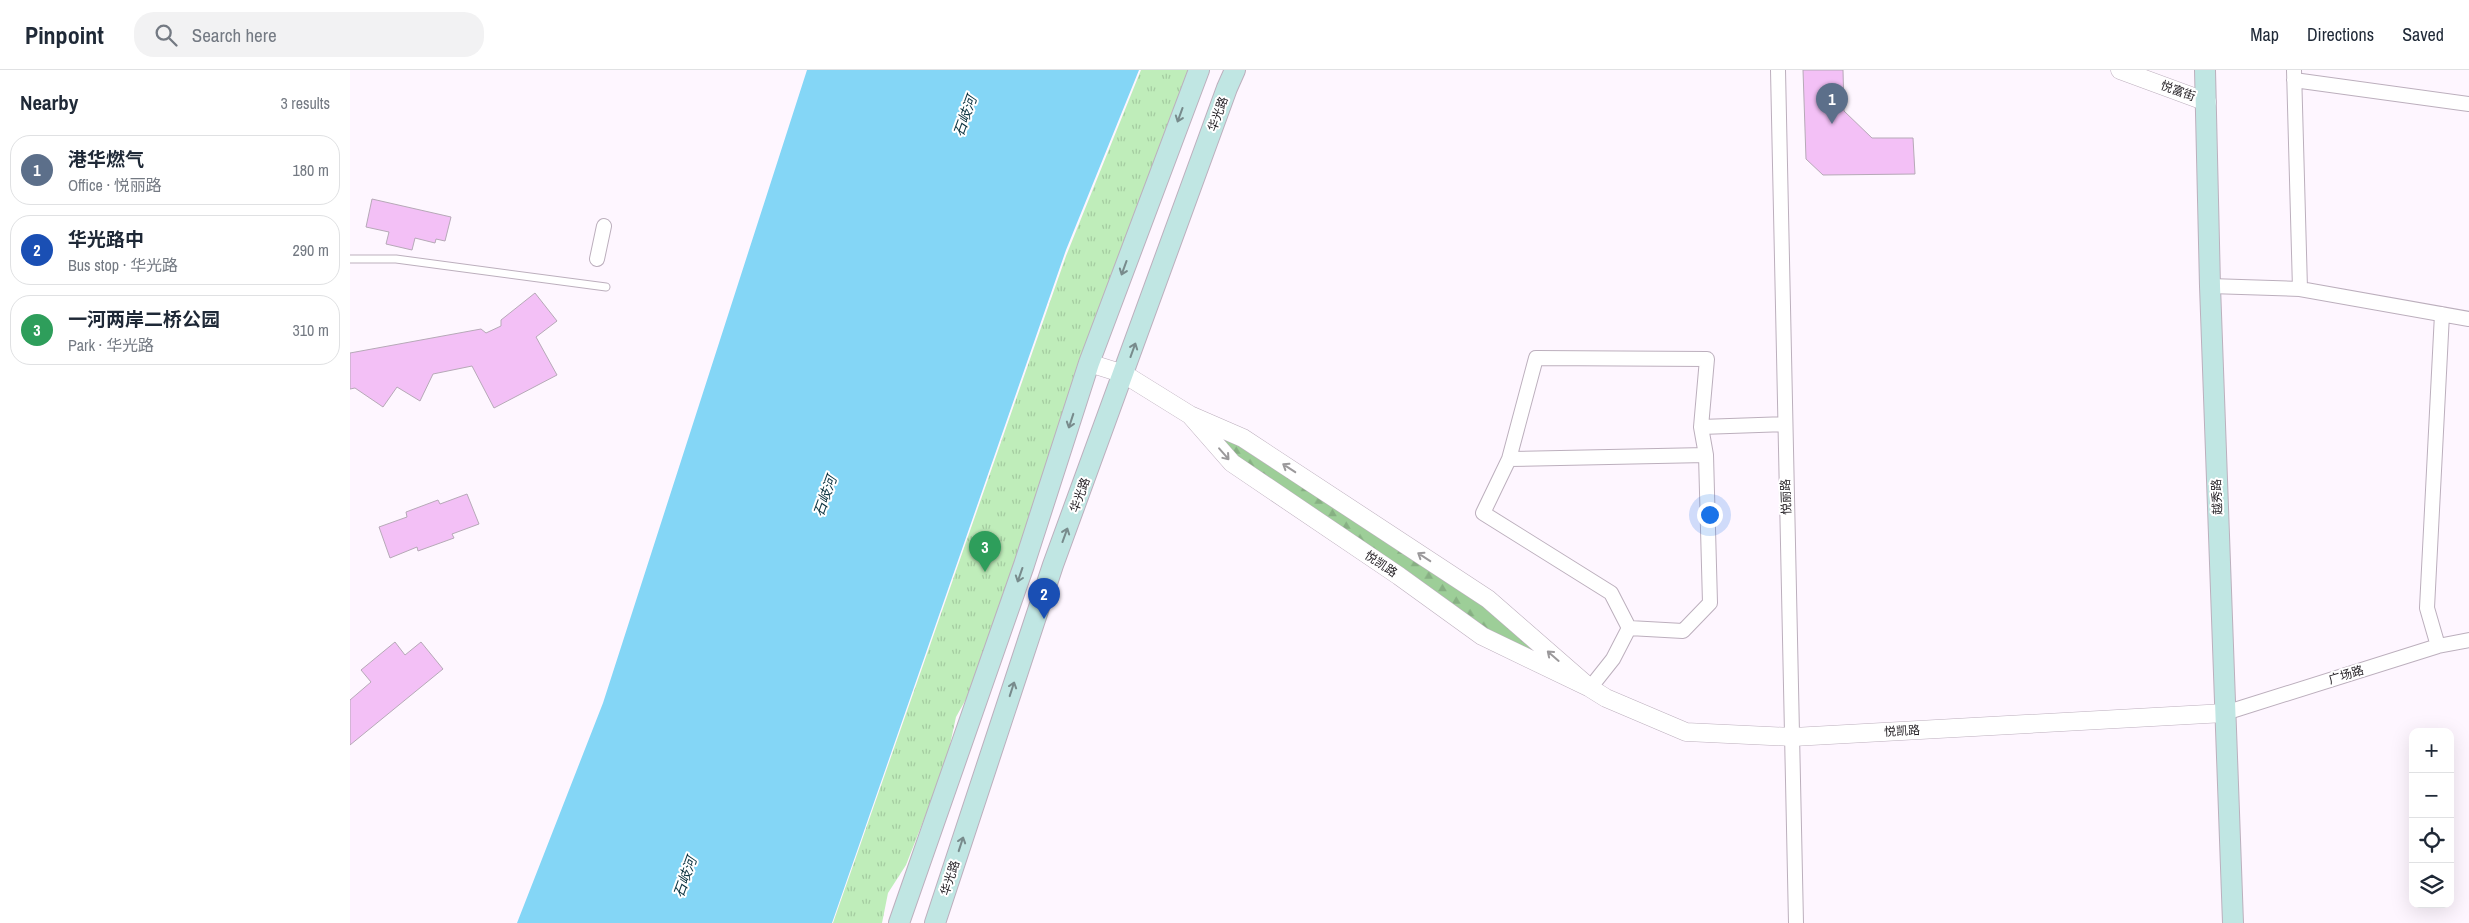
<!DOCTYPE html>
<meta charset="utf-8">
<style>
:root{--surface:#fff;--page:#f2f2f3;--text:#1f2937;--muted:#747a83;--line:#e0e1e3;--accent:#0b8043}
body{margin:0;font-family:"Archivo Narrow","Noto Sans SC",sans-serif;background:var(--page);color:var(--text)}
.controls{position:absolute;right:15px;bottom:15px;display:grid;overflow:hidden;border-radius:10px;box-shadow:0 5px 20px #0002}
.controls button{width:45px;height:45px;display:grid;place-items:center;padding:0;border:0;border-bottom:1px solid var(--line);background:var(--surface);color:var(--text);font:25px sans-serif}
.you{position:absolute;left:1359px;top:444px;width:18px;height:18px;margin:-12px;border:4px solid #fff;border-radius:50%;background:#1a73e8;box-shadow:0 0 0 8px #1a73e833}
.badge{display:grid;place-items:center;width:32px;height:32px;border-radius:50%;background:var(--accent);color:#fff;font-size:16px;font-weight:700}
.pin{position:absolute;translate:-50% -41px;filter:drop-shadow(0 1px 2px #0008)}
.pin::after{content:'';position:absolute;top:26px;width:18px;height:15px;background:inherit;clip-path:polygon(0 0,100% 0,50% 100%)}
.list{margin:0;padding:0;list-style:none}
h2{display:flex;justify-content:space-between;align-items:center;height:65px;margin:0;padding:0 20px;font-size:21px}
h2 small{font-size:16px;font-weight:400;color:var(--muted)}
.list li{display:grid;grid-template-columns:32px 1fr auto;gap:15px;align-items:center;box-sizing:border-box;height:70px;margin:0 10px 10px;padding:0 10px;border:1px solid var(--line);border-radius:20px}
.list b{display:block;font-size:19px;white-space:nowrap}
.list p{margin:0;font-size:16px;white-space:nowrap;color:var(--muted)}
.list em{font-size:16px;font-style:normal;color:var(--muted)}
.icon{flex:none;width:28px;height:28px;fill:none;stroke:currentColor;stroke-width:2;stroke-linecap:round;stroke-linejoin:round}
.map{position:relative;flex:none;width:2119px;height:853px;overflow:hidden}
header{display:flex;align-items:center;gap:30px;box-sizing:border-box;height:70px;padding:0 25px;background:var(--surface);border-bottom:1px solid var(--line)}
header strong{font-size:24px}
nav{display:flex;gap:28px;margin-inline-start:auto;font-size:18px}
.search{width:350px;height:45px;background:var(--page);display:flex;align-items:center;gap:12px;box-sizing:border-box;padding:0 18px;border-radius:20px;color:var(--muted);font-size:19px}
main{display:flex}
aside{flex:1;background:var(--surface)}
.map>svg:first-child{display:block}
.forest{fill:url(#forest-firs)}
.park{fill:url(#park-tufts)}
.water{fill:#84d6f6}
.building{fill:#f3c0f6;stroke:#b6a9b7}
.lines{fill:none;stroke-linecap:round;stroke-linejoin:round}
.service-casing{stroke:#bcafbd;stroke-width:9}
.minor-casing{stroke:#bcafbd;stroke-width:16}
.tertiary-casing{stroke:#bcafbd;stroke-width:19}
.secondary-casing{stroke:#bcafbd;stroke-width:22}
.service{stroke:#fff;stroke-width:7}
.minor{stroke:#fff;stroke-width:14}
.tertiary{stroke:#fff;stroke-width:18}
.secondary{stroke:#c0e6e3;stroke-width:20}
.oneway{stroke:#788b8c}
.oneway2{stroke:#9b999b}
.labels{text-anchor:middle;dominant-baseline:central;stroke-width:4;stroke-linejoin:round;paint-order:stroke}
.street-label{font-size:12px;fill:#201c21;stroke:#fff}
.water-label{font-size:14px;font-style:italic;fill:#08303d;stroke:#fff}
</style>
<header>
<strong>Pinpoint</strong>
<div class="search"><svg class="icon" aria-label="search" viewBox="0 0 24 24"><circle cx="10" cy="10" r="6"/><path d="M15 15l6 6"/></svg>Search here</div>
<nav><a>Map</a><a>Directions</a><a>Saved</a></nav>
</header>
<main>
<aside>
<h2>Nearby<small>3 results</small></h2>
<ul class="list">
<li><span class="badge" style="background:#5c6f8a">1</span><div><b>港华燃气</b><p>Office · 悦丽路</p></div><em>180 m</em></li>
<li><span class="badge" style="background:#1a4fb4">2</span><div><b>华光路中</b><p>Bus stop · 华光路</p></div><em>290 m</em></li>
<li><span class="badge" style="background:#2e9e5b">3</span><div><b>一河两岸二桥公园</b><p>Park · 华光路</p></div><em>310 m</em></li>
</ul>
</aside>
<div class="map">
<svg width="2119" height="853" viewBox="0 0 2119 853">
<defs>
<pattern id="forest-firs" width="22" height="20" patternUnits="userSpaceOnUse" patternTransform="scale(1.25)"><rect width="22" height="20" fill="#9dce98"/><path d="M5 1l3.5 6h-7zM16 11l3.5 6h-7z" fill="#87b083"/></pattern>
<pattern id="park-tufts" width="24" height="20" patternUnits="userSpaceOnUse" patternTransform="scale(1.25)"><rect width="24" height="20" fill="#bfedba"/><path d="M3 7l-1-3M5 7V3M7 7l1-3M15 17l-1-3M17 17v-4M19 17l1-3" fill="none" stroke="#a4cba0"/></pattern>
</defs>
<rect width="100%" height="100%" fill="#fef6ff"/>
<path class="forest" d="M866,361L1141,541L1170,563L1182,580L1130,557L881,385Z"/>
<path class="park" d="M791,0H845L638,590L606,647L596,693L556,795L538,823L532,853H483L716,186Z"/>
<path class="water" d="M457,0H789L716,180L482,853H167L253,633Z"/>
<path class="building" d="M1453,0H1493L1494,41L1522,68H1563L1565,104L1473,105L1456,89Z
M22,129L101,147L95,171L86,169L85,173L65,168L62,180L36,174L39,162L16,157Z
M185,223L207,251L186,267L207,305L144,338L122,296L83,304L70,331L47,317L33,337L5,318L0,319V283L131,259L136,263L151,256V250Z
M117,424L129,454L102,464L104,468L68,481L67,477L40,488L29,457L57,447L56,442L88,430L90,434Z
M45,572L55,585L71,572L93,599L0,675V630L21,612L11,600Z"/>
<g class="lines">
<defs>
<path id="service" d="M0,189H46L256,217"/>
<path id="minor" d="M1428,0L1446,853
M1944,0L1950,219
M1944,10L2119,34
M247,189L254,156
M1860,216L1950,219L2119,249
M1186,288L1357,289L1351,357L1356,385L1360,533L1333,561L1279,558L1261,523L1133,443L1159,389Z
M1351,357L1434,354
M1159,389L1356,385
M2088,576L2077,538L2092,244
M1240,618L1263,589L1279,558
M1875,643L2088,576L2119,570"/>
<path id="tertiary" d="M1770,0L1857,32
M739,293L774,304L840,345
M1240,618L1132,566L1049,506L882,393L840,345L893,368L1138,529L1240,618L1256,628L1336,662L1443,667L1875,643"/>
<path id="secondary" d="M1855,0L1860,216L1883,853
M549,853L674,495L739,293L849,0
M585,853L703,495L877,18L885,0"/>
</defs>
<use href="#service" class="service-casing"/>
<use href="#minor" class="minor-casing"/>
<use href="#tertiary" class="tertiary-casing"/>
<use href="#secondary" class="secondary-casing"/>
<use href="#service" class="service"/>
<use href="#minor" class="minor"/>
<use href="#tertiary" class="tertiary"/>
<use href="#secondary" class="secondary"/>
</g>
<defs><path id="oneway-shaft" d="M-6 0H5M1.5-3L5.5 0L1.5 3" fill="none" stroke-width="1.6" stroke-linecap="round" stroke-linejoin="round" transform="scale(1.25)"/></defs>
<g class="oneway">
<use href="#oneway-shaft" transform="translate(830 45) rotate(110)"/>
<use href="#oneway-shaft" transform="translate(774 198) rotate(110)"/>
<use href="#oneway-shaft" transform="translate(783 280) rotate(-70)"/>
<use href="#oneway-shaft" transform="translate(721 351) rotate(108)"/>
<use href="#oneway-shaft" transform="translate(715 465) rotate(-70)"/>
<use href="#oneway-shaft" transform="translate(670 505) rotate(109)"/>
<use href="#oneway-shaft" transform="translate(662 619) rotate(-72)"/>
<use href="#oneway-shaft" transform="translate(611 774) rotate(-72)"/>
</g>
<g class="oneway2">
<use href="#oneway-shaft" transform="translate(874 384) rotate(49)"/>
<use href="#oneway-shaft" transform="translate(939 398) rotate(-147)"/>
<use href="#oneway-shaft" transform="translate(1074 487) rotate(-147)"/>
<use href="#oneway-shaft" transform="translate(1203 586) rotate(-139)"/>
</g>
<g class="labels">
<g class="street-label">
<text transform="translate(1828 21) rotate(20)">悦富街</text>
<text transform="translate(868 44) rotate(-70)">华光路</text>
<text transform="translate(730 425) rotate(-70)">华光路</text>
<text transform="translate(1436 427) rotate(-92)">悦丽路</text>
<text transform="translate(1867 427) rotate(-92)">越秀路</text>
<text transform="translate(1031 494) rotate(34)">悦凯路</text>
<text transform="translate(1996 605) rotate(-17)">广场路</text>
<text transform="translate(1552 661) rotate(-3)">悦凯路</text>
<text transform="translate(600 808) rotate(-72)">华光路</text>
</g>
<g class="water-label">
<text transform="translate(615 46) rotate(-70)">石岐河</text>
<text transform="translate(475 426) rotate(-70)">石岐河</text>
<text transform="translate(335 807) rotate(-70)">石岐河</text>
</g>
</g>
</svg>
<div class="controls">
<button>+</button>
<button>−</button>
<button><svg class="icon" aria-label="locate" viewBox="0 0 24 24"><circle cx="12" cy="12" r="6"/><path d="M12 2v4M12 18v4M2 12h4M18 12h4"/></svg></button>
<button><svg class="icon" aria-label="layers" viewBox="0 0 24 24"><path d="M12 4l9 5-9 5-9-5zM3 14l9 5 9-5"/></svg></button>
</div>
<div class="you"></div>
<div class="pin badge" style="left:1482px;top:54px;background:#5c6f8a">1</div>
<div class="pin badge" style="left:694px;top:549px;background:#1a4fb4">2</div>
<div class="pin badge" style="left:635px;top:502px;background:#2e9e5b">3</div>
</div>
</main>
